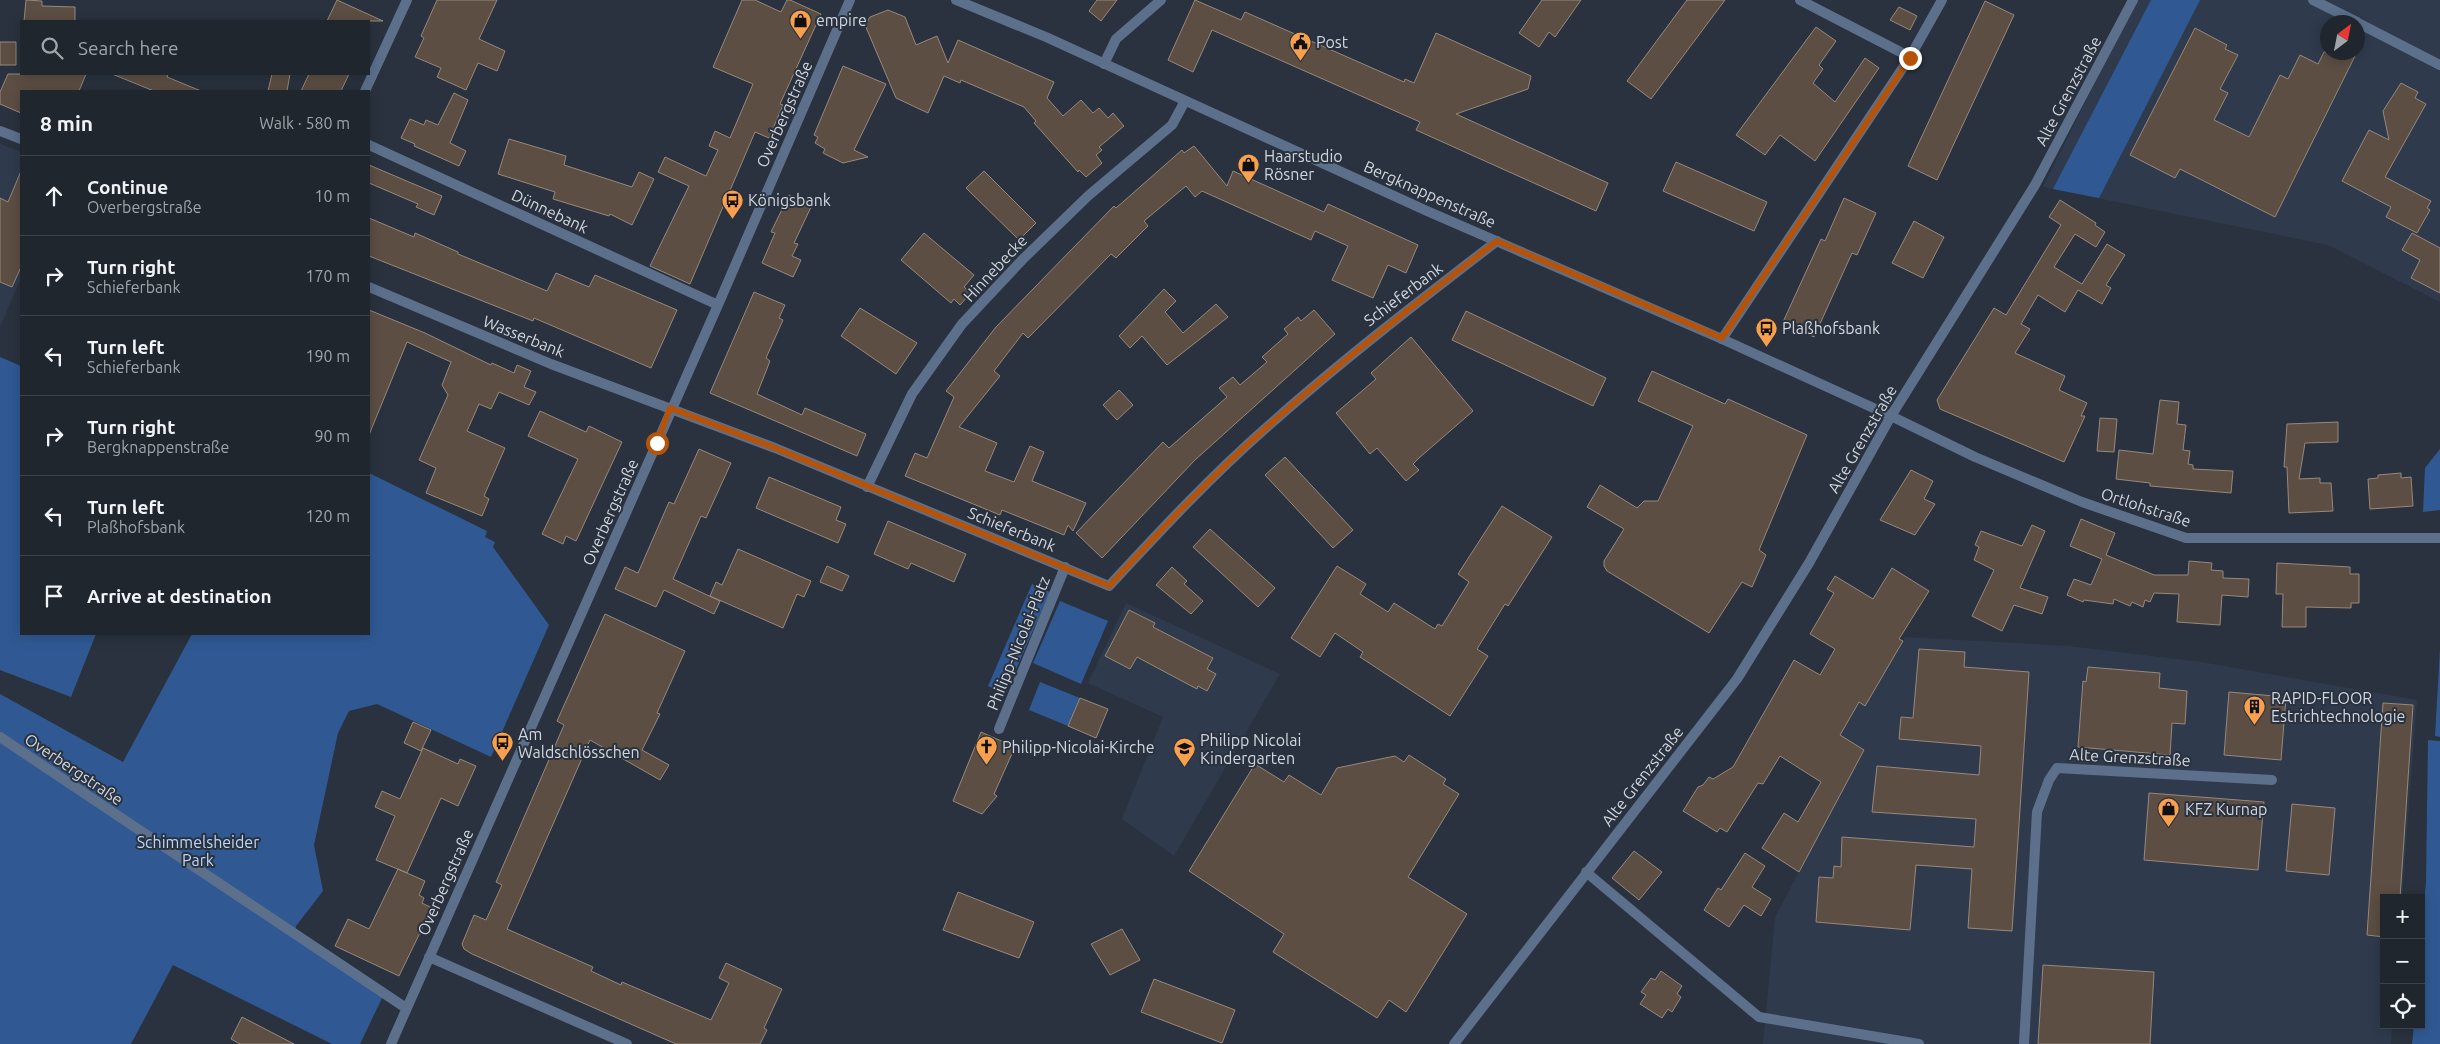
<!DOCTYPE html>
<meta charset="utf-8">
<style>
:root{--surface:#1f262e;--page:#272e36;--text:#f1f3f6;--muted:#a1a5aa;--line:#3c434a}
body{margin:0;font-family:Ubuntu,sans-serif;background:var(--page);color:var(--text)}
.controls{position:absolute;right:15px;bottom:15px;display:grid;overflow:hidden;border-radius:0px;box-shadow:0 2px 12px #0003}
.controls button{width:45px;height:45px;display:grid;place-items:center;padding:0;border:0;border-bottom:1px solid var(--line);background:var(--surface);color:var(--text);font:25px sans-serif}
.compass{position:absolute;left:2320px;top:15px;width:45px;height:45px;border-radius:50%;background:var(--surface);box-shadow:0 2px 12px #0003;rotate:32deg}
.stop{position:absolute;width:15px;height:15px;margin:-11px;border:4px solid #b45309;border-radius:50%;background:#fff}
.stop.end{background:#b45309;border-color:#fff;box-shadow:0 1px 5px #0008}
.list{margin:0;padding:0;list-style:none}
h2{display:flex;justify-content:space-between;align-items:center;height:65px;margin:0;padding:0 20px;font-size:21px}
h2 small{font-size:16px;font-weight:400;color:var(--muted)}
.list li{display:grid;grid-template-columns:32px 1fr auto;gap:15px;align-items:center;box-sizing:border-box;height:80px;padding:0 20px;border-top:1px solid var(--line)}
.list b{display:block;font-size:19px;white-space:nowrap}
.list p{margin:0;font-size:16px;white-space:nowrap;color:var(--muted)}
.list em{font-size:16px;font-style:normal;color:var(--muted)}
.icon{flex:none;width:28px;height:28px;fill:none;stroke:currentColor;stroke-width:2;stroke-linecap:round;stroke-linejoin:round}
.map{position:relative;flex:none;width:2440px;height:1044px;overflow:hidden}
.search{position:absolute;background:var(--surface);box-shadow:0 2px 12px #0003;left:20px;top:20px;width:350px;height:55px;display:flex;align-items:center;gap:12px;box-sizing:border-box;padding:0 18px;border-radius:0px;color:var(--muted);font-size:19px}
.panel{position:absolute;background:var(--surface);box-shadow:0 2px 12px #0003;left:20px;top:90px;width:350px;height:545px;border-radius:0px}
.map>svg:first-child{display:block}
.built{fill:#2f3b4d;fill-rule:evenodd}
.green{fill:#305993}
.building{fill:#5c4e43;stroke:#97887c}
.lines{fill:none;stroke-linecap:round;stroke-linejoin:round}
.minor{stroke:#5c708c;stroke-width:10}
.tertiary{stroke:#5c708c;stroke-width:10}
.route{stroke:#b45309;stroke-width:6}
.labels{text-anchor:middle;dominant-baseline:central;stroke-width:4;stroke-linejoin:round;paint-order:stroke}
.poi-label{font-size:16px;fill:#d1d6de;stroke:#29323e;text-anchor:start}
.street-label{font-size:16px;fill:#d1d6de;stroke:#29323e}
.park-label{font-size:16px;fill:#bcd6fa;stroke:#29323e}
</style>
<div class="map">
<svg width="2440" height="1044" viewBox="0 0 2440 1044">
<rect width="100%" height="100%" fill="#29323e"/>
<path class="built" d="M2136,0H2440V302L2328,245L2043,187ZM2328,22H2358V52H2328Z
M0,144L21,152V278L0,327Z
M1126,603L1280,674L1174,856L1122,819L1163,717L1088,683Z
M1905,637L2069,646L2201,662L2417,700L2402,898H2384V1025H2392L2391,1044H1763L1775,917L1864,750L1839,735L1859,702L1865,705Z"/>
<path class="green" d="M2151,0H2200L2099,198L2053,189Z
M0,357L21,366V634H96L71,697L0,670Z
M2440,449V510L2423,512L2425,468Z
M369,473L487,531L485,537L495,542L493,547L549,625L491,757L377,704L349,711L338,733L314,845L323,891L296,926L295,936L384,994L360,1044H332L173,965L131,1044H0V694L123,762L192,634H369Z
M1032,584L1050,592L1005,694L988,686Z
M1060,601L1108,621L1081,684L1033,663Z
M2440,648V737L2435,736Z
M1040,682L1080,698L1068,726L1029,710Z
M2428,740L2440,741V1044H2412L2414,1025H2421V936L2426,882Z"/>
<path class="building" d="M26,0L42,1V6L75,7V21H24Z
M337,0L383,21H327Z
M437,0H497L479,39L505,51L497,71L478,63L466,90L437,77L441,68L415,57L424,38L421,36Z
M742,0H755L781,12L787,0H790L821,14L780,104L783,105L769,138L755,132L690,284L650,266L689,186L658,172L665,157L706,176L718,150L709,146L715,131L730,138L753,84L713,67Z
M1097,0H1117L1101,21L1089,11Z
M1195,0L1241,20L1245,12L1404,82L1405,79L1414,83L1436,33L1531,76L1528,89L1456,114L1608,183L1596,211L1416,130L1420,122L1212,30L1193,72L1168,60Z
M1542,0H1581L1555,37L1549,32L1539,47L1519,33Z
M1687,0H1725L1651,99L1627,81Z
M1985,1L2014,15L1937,180L1908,166Z
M1899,7L1917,16L1910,30L1890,20Z
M888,10L905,17L916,45L937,36L948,63L958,40L1054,82L1047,98L1063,116L1081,100L1093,113L1099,108L1108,118L1113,113L1124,126L1099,147L1102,150L1096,155L1102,163L1086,177L1079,170L1078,172L1034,123L1036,121L1024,107L961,80L960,83L944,76L928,113L896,98L865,25L870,17Z
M1816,27L1836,41L1819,65L1823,69L1813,83L1835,102L1865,58L1879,68L1815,161L1780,135L1765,155L1736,135Z
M2195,28L2227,45L2225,49L2238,55L2220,89L2228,93L2214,120L2249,137L2280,75L2288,79L2300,55L2318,64L2324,52H2357L2275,217L2180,169L2175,178L2130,155Z
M0,42H16V65H0Z
M843,66L886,84L854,150L868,157L843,163L823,153L825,149L815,143L818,137L814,135Z
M8,74H86L79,91H21V113L0,104V92Z
M112,74H168L167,77L201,91H154Z
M272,74H290L287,91H268Z
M309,74H349L341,91H301Z
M2401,83L2418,92L2415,98L2426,104L2385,177L2431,201L2427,208L2430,210L2417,233L2386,217L2391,207L2342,181L2369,130L2389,140L2383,111Z
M454,93L468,100L450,143L466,151L459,166L414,146L415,144L401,138L410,119L424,125L426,120L438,125Z
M509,139L566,156L564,165L632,187L639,172L654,179L632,225L610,214L609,216L553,199L555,192L498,174Z
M1194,146L1227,186L1233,171L1324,212L1328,204L1418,245L1406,273L1388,265L1373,298L1332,280L1348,246L1315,231L1311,240L1202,191L1195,197L1186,186L1144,221L1148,226L1116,258L1111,254L1028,338L1023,333L994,371L1000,376L959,427L997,443L985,471L1014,482L1030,446L1044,452L1032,481L1086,503L1073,531L1068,525L1064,535L1002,510L1000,515L905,476L915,453L927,458L954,397L946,391L996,327L1114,206L1116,208L1182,150L1184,153Z
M1676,162L1767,202L1754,231L1663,191Z
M369,165L442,196L434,215L416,207L418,204L369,183Z
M21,171V267L12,287L0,282V198L8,202Z
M984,171L1036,223L1019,240L966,188Z
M789,195L812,205L794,243L798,244L792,256L801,260L793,277L762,263L775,233L771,232Z
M1844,198L1876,213L1857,255L1852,253L1814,337L1783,322L1821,239L1825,241Z
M2060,200L2096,223L2095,225L2105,232L2096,247L2075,234L2054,267L2082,284L2107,244L2125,255L2106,285L2111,288L2102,304L2078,290L2065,312L2038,295L2021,324L2030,329L2015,353L2065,376L2059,390L2087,403L2081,416H2085L2064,462L1940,409L1937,400L1994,308L2006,315L2061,225L2049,217Z
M369,218L414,237L415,233L458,252V254L547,291L556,273L589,287L595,275L677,310L651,368L534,318L533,321L369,256Z
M1914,221L1944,237L1923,278L1892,263Z
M924,233L974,275L964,287L971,293L960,305L954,299L951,303L901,260Z
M2412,233L2440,248V293L2411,278L2420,260L2402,250Z
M1164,289L1176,301L1165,312L1183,333L1216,304L1228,317L1167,365L1142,336L1130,348L1119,336Z
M754,292L785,305L779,318L783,320L766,358L770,361L757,394L802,415L805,408L866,434L857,456L710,393Z
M860,308L917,343L896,374L841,336Z
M369,310L425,333L491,365L492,363L514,373L517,365L531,371L524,387L536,392L529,405L499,392L491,409L479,404L467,431L505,448L484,496L489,499L482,516L426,493L436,468L419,460L448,395L442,385L451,362L407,342L369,435Z
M1314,310L1335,334L1195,460L1102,558L1076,533L1163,442L1169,448L1227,397L1219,388L1233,377L1240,385L1267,362L1262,357L1288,334L1284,329L1298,317L1301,321Z
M1466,311L1606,378L1593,406L1452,340Z
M1411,337L1473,411L1419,458L1413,464L1419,470L1406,481L1377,448L1370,454L1336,413L1376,379L1371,373Z
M1652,371L1725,404L1728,399L1807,435L1759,550L1766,555L1752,587L1742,582L1709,633L1607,571L1604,566V561L1624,529L1587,507L1600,485L1637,508L1644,501H1658L1693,426L1638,401Z
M1119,390L1133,405L1117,420L1103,405Z
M2160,400L2179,402L2177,424L2186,425L2183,450L2190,451L2188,464L2193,465V469L2233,471L2231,493L2150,486V483L2116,479L2119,450L2153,454Z
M540,411L586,432L589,426L622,442L576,541L566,536L563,544L542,534L578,459L528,436Z
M2100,418L2117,419L2114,452L2097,451Z
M2338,422V442L2305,443L2299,479L2320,478V483H2331L2333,511L2289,513L2287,467H2284L2287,424Z
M699,449L731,463L706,518L701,516L673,579L720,601L714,614L664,590L656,607L615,589L625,567L638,573L669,502L674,504Z
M1285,457L1353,530L1333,548L1265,475Z
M1911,470L1933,481L1924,499L1935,504L1915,535L1880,520Z
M2401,473V478L2411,477L2413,506L2370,509L2368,479L2378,478V475Z
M769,477L841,507L836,520L846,524L838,543L756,508Z
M1502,506L1552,537L1508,606L1505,604L1477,649L1488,656L1450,716L1360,657L1363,652L1335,633L1320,657L1291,638L1337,566L1366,584L1360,594L1388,612L1394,603L1435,629L1438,624L1442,626L1469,582L1458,574Z
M2081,519L2115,533L2106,555L2154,575H2188L2189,561L2212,563L2211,570L2223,571V578L2249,579L2248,597L2222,595L2220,625L2177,622L2179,594L2154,593L2150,602L2145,600L2143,607L2132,602L2130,606L2114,599L2113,604L2084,600L2083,602L2067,595L2074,579L2091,585L2102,559L2070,546Z
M888,521L966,554L954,582L911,563L908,569L874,554Z
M2032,525L2045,531L2020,588L2048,597L2042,614L2014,605L2002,631L1972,616L1994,570L1974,560L1979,547L1975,545L1981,531L2022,546Z
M1210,529L1275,588L1258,607L1193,547Z
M738,549L811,581L804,597L797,594L783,628L710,596L716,582L722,585Z
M2277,563L2350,567V574H2359V603H2351V608L2306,607V627H2282L2283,594H2276Z
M827,566L849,576L842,591L820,582Z
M1172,567L1187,581L1184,584L1203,601L1191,614L1156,585Z
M1892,568L1929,591L1899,639L1903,641L1865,706L1859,702L1840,735L1864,750L1799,872L1762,848L1784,813L1798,822L1821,782L1780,756L1763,784L1758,783L1727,832L1720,828L1717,832L1683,811L1698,787L1703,785L1709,777L1713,779L1733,767L1794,660L1820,675L1835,649L1810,634L1834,593L1827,589L1835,576L1873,599Z
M1129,610L1155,623L1153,627L1213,658L1207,669L1216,674L1207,691L1198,686L1197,689L1137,657L1130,669L1105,656Z
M605,614L685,651L657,713L660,714L642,750L669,765L660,780L590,740L507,929L593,967L591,971L621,985L622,982L711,1020L729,983L719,978L726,963L782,989L764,1028L767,1030L760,1044H676L472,954L464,949L462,944L474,915L486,920L502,885L496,882L564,725L557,721Z
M1919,649L1965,652L1964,667L2029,672L2012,931L1968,928L1972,869L1916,865L1910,930L1816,922L1819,877L1833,878L1834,866L1841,867L1842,837L1974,847L1976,819L1872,812L1877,766L1979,775L1981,746L1899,739L1901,717L1913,718Z
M2088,667L2160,673L2159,688L2187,691L2185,724L2172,723L2170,755L2078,747L2083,681L2086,682Z
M2229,692L2286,697L2281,760L2224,755Z
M1080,698L1108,709L1096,738L1068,726Z
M2383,703L2413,705L2400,898H2384V937L2367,935Z
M413,722L431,730L421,751L404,743Z
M981,732L1015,747L994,794L997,796L982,814L953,801Z
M423,748L458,764L460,759L476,766L458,806L441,798L407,873L376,860L395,816L375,807L382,791L400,799Z
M1409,755L1446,779L1443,784L1459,794L1408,877L1467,914L1406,1012L1389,1000L1377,1018L1273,952L1284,934L1189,871L1255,764L1284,782L1289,775L1321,795L1337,768L1395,756L1404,762Z
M2149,793L2264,802L2258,870L2144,860Z
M2292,804L2335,808L2329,875L2286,871Z
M1634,851L1662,872L1639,900L1612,878Z
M1745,853L1765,866L1752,887L1771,899L1761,916L1744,905L1729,927L1704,910L1718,888L1721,890Z
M398,869L425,881L419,895L424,898L422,903L432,908L399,976L335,946L348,919L369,929Z
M958,892L1034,922L1019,958L943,930Z
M1122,929L1140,960L1110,975L1091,944Z
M2043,965L2154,972L2150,1044H2038Z
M1661,971L1682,986L1677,994L1681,997L1672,1012L1668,1009L1662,1018L1640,1004L1646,995L1641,992L1651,978L1655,980Z
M1154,979L1235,1010L1222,1043L1141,1012Z
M242,1017L294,1044H240L231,1039Z"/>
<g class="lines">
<path class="minor" d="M1800,0L1910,57
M2313,0L2357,22
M2358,23L2440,65
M1104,64L1116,39L1161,0
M365,91L407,0
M0,131L21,139
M369,145L718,305
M369,287L551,364L775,448L1109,586C1160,531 1211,476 1267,427C1341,361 1419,301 1497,241
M1722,339L1910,57L1942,0
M1891,416L1975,457L2082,502L2186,538H2440
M867,487L912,394L962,324L1023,259L1088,196L1172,125L1185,101
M999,729L1065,567
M0,737L406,1008
M1586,872L1759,1017L1919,1044
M429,957L627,1044
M391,1044L718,305L850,0
M2024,1044L2037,812L2049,780L2057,768L2272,780"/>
<path class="tertiary" d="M956,0L1046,37L1427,211L1722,339L1891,416
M1454,1044L1737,679L1809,563L1891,416L2035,185L2133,0"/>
</g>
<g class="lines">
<path class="route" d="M657,443L670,408L775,448L1109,586C1160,531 1211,476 1267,427C1341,361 1419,301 1497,241L1722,338L1910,58"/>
</g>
<defs>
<symbol id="shop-pin" viewBox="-11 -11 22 30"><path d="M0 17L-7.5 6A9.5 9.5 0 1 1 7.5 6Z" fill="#f9a04d" stroke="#29323e"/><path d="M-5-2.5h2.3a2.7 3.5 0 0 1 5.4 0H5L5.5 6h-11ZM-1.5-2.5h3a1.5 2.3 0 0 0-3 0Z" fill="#111"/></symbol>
<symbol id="civic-pin" viewBox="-11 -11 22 30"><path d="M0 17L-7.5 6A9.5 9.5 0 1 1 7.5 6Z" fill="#f9a04d" stroke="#29323e"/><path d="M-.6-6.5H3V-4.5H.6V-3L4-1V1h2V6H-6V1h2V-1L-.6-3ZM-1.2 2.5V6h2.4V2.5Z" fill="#111"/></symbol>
<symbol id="bus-pin" viewBox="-11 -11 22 30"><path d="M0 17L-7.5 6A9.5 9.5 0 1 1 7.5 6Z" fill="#f9a04d" stroke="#29323e"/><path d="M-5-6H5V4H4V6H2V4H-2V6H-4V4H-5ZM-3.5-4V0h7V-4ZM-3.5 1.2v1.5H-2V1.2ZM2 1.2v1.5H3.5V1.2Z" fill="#111"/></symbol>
<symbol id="building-pin" viewBox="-11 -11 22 30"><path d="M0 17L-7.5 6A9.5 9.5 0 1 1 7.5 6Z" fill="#f9a04d" stroke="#29323e"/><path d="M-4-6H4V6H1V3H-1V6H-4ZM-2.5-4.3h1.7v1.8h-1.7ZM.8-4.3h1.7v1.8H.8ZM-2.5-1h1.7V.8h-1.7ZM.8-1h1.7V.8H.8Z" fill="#111"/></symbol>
<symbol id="church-pin" viewBox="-11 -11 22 30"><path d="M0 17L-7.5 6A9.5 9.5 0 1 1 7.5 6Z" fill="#f9a04d" stroke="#29323e"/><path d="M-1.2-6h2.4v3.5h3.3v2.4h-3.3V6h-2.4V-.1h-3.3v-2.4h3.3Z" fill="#111"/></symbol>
<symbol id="school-pin" viewBox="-11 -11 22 30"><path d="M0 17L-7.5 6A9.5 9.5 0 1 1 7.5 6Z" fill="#f9a04d" stroke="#29323e"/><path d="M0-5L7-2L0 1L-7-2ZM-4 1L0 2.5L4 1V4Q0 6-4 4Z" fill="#111"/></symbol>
</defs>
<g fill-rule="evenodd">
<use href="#shop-pin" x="788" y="8" width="25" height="34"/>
<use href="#civic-pin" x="1288" y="30" width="25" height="34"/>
<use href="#shop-pin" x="1236" y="152" width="25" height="34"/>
<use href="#bus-pin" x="720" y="188" width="25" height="34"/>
<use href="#bus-pin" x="1754" y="316" width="25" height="34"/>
<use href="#building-pin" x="2242" y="694" width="25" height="34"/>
<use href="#bus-pin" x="490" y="730" width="25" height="34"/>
<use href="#church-pin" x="974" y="734" width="25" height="34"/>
<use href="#school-pin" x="1172" y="736" width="25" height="34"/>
<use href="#shop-pin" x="2156" y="796" width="25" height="34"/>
</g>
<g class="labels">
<g class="poi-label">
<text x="816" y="20">empire</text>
<text x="1316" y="42">Post</text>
<text x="1264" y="156">Haarstudio<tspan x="1264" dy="18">Rösner</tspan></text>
<text x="748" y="200">Königsbank</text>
<text x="1782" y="328">Plaßhofsbank</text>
<text x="2271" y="698">RAPID-FLOOR<tspan x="2271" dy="18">Estrichtechnologie</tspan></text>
<text x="518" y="734">Am<tspan x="518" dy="18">Waldschlösschen</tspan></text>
<text x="1200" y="740">Philipp Nicolai<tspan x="1200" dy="18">Kindergarten</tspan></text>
<text x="1002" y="747">Philipp-Nicolai-Kirche</text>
<text x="2185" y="809">KFZ Kurnap</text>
</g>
<g class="street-label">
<text transform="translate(2068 91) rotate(-62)">Alte Grenzstraße</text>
<text transform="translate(784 114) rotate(-66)">Overbergstraße</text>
<text transform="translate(1430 194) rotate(24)">Bergknappenstraße</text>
<text transform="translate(550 211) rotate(25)">Dünnebank</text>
<text transform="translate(995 268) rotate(-47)">Hinnebecke</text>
<text transform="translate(1403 294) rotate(-37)">Schieferbank</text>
<text transform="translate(524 336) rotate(22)">Wasserbank</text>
<text transform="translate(1862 439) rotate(-60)">Alte Grenzstraße</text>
<text transform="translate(2146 507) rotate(18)">Ortlohstraße</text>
<text transform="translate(610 512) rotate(-66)">Overbergstraße</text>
<text transform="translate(1012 529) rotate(22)">Schieferbank</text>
<text transform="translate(1018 643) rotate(-68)">Philipp-Nicolai-Platz</text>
<text transform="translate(2130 757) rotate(3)">Alte Grenzstraße</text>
<text transform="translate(74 769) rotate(34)">Overbergstraße</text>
<text transform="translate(1642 776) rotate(-52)">Alte Grenzstraße</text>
<text transform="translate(445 882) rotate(-66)">Overbergstraße</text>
</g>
<g class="park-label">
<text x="198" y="842">Schimmelsheider<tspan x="198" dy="18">Park</tspan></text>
</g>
</g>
</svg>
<div class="controls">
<button>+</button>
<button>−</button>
<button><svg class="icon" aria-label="locate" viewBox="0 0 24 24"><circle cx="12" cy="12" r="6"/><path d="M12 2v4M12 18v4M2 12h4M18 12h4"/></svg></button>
</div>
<svg class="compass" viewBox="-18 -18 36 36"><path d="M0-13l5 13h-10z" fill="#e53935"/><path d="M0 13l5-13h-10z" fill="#a1a5aa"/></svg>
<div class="stop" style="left:657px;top:443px"></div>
<div class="stop end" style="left:1910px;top:58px"></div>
<div class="search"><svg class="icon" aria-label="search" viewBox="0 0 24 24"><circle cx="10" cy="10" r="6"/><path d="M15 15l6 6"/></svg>Search here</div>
<section class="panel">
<h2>8 min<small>Walk · 580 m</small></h2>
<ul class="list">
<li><svg class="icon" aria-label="ahead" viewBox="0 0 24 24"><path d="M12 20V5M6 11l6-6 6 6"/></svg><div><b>Continue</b><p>Overbergstraße</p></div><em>10 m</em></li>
<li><svg class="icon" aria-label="right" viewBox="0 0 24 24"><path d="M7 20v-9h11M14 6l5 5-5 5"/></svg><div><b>Turn right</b><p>Schieferbank</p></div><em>170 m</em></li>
<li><svg class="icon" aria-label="left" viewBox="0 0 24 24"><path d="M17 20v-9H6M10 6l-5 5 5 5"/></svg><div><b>Turn left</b><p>Schieferbank</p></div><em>190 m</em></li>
<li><svg class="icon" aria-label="right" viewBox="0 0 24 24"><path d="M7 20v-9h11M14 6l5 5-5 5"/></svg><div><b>Turn right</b><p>Bergknappenstraße</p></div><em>90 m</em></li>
<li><svg class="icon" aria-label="left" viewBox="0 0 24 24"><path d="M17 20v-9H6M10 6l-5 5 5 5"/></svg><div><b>Turn left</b><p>Plaßhofsbank</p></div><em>120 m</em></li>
<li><svg class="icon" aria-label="arrive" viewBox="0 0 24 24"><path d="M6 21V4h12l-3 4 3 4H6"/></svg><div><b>Arrive at destination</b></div></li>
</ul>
</section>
</div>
